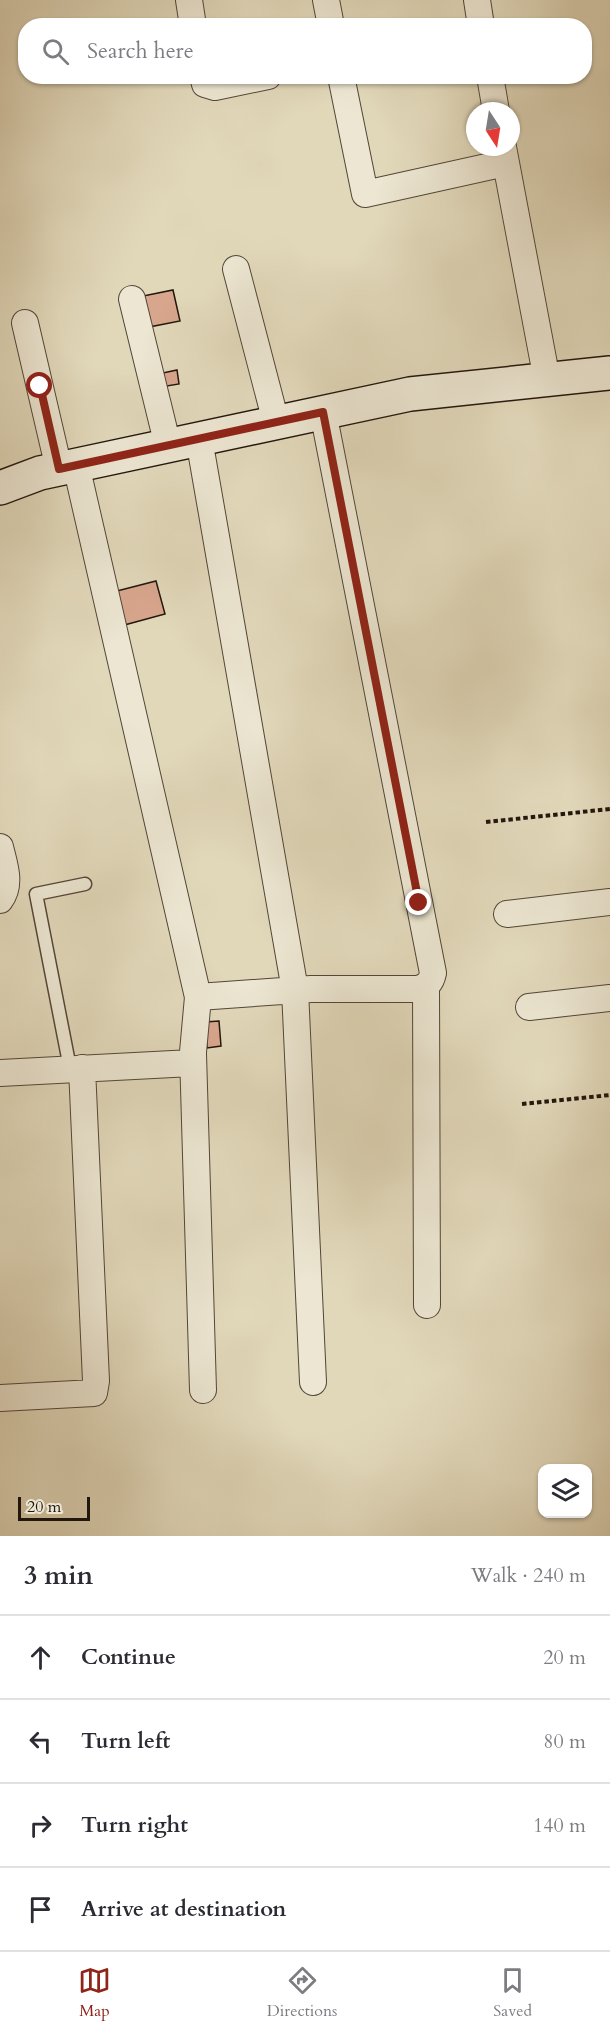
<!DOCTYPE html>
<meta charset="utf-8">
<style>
:root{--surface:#fff;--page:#f7f7f7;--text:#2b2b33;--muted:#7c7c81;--line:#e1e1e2;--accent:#8f2418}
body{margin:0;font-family:Cardo,serif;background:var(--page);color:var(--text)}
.controls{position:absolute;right:18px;bottom:18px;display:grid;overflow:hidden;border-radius:12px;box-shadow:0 2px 4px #0004}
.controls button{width:54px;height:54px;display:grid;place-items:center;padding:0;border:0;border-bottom:2px solid var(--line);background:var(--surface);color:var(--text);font:30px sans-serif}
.compass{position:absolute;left:466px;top:102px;width:54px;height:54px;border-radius:50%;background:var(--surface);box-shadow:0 2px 4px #0004;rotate:168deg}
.scale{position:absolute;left:18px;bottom:15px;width:72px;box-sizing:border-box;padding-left:6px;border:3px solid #22160d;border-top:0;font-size:16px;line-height:21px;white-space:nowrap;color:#22160d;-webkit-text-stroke:4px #ece6d2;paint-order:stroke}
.stop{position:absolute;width:18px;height:18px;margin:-14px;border:4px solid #8f2418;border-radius:50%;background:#fff}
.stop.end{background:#8f2418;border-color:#fff;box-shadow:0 2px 6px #0008}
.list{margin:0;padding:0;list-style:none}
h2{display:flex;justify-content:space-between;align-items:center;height:78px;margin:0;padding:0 24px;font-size:26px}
h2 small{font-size:20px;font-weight:400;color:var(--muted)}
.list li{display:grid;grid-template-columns:39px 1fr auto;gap:18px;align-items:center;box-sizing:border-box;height:84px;padding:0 24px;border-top:2px solid var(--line)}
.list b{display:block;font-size:22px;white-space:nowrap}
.list em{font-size:20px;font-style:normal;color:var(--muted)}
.icon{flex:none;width:33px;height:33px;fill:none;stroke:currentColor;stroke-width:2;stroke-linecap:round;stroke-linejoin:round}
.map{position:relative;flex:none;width:610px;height:1536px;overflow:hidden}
.search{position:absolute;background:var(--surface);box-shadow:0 2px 4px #0004;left:18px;right:18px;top:18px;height:66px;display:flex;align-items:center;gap:15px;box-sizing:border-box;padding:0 21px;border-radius:24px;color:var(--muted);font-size:22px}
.sheet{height:414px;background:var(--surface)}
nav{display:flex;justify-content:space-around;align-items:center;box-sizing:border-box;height:84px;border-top:2px solid var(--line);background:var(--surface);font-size:16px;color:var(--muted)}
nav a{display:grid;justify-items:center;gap:3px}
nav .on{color:var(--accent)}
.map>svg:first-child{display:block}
.building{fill:#d8a68d;stroke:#22160d;stroke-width:1.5}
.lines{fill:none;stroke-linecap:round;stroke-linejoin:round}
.lane-casing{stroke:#524638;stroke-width:15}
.street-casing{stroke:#524638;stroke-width:28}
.secondary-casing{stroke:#22160d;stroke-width:36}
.path{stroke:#22160d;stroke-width:4;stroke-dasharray:4.5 3;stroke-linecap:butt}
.lane{stroke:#ece6d2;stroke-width:12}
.street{stroke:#ece6d2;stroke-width:26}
.secondary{stroke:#ece6d2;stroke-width:33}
.route{stroke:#8f2418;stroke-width:8}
</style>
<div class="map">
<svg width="610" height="1536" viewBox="0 0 610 1536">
<rect width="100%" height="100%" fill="#e1d8ba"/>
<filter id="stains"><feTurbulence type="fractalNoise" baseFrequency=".00333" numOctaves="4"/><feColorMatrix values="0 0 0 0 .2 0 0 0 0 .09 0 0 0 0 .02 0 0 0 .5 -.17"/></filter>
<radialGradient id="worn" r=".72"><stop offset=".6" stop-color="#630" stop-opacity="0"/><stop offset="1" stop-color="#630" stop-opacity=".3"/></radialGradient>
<path class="building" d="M173,290L180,321L144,328L138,297Z
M177,370L179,384L161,387L158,374Z
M156,581L165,614L117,627L109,593Z
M219,1021L221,1046L207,1048L205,1022Z"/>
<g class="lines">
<defs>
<path id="lane" d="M70,1068L36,894L85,884"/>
<path id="street" d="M189,0L193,26
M326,0L331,26
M477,0L481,26
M203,76L205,84L215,87L268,76
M341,76L365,194L505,163
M490,76L496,111
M503,147L547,380
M236,269L276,422
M132,299L168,446
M25,323L59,469
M199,439L295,990L313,1382
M0,847C4,864 12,884 0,900
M507,914L610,902
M426,986L427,1305
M198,997L311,989H418C427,986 431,983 433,973L323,412
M529,1007L610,998
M193,1054L203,1390
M0,1073L192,1063L198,997L76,465
M0,1398L94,1393L96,1381L82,1068"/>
<path id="secondary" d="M0,488L40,473L410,394L610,373"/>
</defs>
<use href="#lane" class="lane-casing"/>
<use href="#street" class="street-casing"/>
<use href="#secondary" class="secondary-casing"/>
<path class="path" d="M486,822L610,809
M522,1104L610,1095"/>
<use href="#lane" class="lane"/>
<use href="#street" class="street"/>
<use href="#secondary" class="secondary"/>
</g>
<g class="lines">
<path class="route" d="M40,386L59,469L323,412L419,903"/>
</g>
<rect width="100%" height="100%" filter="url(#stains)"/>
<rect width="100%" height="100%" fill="url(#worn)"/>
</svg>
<div class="controls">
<button><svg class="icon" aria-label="layers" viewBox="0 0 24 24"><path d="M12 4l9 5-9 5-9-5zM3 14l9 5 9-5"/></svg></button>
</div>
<svg class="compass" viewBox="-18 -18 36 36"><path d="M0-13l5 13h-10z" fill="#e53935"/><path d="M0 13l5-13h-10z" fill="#7c7c81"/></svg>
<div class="scale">20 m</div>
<div class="stop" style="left:40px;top:386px"></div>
<div class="stop end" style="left:419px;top:903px"></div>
<div class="search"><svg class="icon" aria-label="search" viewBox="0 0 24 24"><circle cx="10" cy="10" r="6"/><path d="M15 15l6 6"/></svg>Search here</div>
</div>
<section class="sheet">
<h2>3 min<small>Walk · 240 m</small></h2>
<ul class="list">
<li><svg class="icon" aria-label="ahead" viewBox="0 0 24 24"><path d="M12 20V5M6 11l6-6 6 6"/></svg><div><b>Continue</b></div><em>20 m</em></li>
<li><svg class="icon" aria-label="left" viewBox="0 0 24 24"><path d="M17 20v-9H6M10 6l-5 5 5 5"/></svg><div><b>Turn left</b></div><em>80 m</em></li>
<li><svg class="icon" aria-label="right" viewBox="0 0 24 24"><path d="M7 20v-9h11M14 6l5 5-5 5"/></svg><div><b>Turn right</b></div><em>140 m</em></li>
<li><svg class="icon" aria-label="arrive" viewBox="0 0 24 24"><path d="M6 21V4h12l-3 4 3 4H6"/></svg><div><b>Arrive at destination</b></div></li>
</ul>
</section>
<nav>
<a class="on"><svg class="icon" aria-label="map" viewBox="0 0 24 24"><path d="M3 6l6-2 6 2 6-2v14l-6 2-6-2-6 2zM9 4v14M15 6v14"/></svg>Map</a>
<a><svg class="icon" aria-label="directions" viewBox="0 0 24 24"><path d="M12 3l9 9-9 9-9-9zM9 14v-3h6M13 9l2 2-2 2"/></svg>Directions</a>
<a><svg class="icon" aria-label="saved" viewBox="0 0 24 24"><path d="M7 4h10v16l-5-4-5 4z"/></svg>Saved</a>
</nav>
